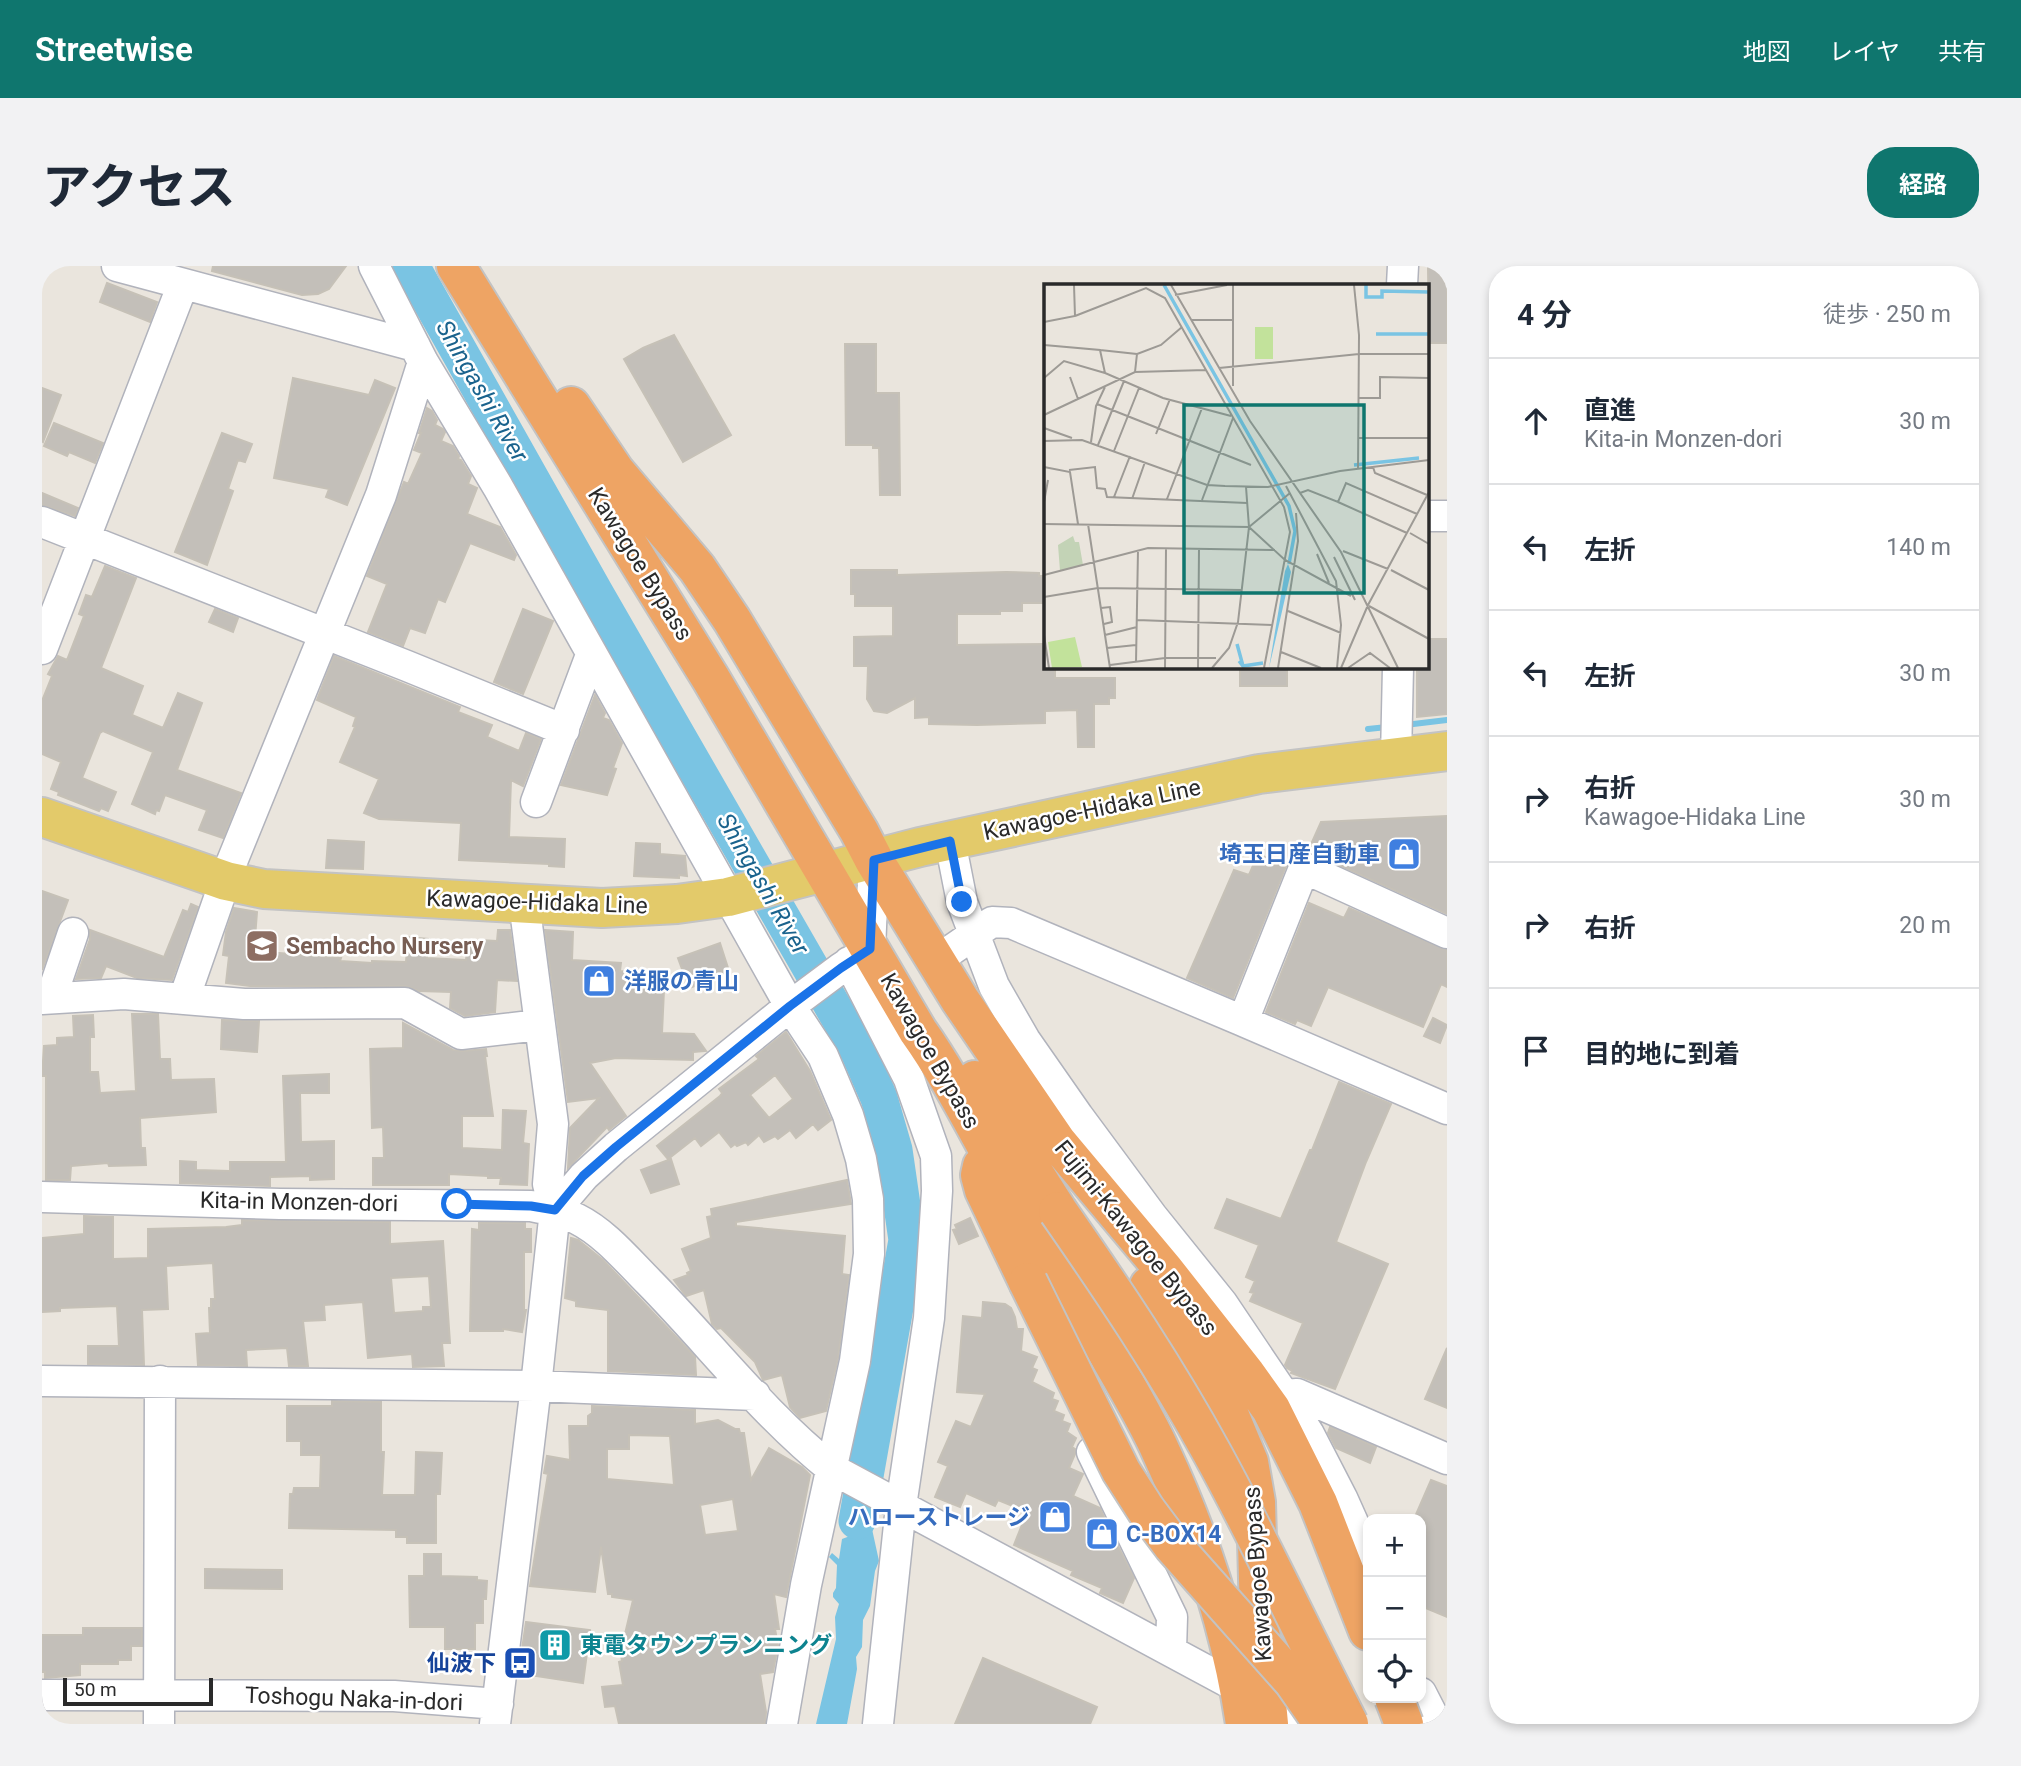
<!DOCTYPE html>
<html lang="ja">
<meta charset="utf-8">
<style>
:root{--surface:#fff;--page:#f2f2f3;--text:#1f2937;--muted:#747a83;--line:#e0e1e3;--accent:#0f766e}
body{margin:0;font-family:Roboto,"Noto Sans JP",sans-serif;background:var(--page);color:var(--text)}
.controls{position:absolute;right:21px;bottom:21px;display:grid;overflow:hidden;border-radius:14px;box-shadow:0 4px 10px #0003}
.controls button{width:63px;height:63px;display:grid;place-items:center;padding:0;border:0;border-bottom:2px solid var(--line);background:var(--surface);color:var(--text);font:35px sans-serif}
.scale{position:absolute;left:21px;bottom:18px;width:150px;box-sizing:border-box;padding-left:7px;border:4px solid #2a2a2a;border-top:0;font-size:19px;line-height:24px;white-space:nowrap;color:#2a2a2a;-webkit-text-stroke:5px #fff;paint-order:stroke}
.stop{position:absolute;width:21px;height:21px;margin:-16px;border:5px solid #1a73e8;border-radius:50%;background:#fff}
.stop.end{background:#1a73e8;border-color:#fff;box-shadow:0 2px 7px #0008}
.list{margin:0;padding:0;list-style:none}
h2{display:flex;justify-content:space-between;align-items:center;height:91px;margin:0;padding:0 28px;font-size:30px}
h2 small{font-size:23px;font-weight:400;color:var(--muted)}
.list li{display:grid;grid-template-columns:46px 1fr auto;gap:21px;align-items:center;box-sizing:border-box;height:126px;padding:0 28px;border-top:2px solid var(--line)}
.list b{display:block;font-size:26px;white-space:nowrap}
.list p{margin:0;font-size:23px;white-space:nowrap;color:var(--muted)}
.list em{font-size:23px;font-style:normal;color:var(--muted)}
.icon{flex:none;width:38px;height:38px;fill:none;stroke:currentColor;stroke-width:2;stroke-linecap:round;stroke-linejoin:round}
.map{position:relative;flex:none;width:1405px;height:1458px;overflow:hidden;border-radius:28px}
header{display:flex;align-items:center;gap:42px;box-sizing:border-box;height:98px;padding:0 35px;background:var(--accent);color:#fff}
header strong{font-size:33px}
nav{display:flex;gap:38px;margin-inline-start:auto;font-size:24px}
.intro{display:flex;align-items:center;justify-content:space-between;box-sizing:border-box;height:168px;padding:0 42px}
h1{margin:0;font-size:49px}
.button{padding:18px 32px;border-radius:28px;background:var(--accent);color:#fff;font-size:24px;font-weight:700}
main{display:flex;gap:42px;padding:0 42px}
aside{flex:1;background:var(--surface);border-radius:28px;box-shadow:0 4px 10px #0003}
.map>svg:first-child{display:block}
.water{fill:#7ac4e3}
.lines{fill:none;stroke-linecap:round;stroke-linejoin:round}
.stream{stroke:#7ac4e3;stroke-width:6}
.river{stroke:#7ac4e3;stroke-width:37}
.building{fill:#c3bfb9;stroke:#c6c1b7;stroke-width:2;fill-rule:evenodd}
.minor-casing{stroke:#b1b3bc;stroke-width:33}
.major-casing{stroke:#c3c3c3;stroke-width:42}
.highway-casing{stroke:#c3c3c3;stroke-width:42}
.minor{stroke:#fff;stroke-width:30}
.major{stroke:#e3ca6a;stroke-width:38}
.highway{stroke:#eea464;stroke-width:38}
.highway-bridge-casing{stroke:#c3c3c3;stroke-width:42;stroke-linecap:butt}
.highway-bridge{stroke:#eea464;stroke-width:38}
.route{stroke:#1a73e8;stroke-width:9}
.labels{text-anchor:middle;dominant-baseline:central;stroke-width:5;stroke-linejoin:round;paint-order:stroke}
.street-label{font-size:23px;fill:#2a2a2a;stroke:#fff}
.shop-label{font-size:23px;font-weight:bold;fill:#366cbe;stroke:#fff;text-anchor:end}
.education-label{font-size:23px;font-weight:bold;fill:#785e54;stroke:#fff;text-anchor:start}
.culture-label{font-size:23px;font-weight:bold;fill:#0d838f;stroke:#fff;text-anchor:start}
.transit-label{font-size:23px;font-weight:bold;fill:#164399;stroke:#fff;text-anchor:end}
.water-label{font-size:24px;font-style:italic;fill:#1a638d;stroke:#fff}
.inset-river{fill:none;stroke:#7ac4e3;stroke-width:3.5}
.inset-road{fill:none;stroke:#9d9a95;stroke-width:2}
.view{fill:#0f766e;fill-opacity:0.15;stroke:#0f766e;stroke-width:3.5}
.inset-edge{fill:none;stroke:#2a2a2a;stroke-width:3.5}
</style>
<header>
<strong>Streetwise</strong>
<nav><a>地図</a><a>レイヤ</a><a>共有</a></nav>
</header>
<div class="intro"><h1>アクセス</h1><a class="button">経路</a></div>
<main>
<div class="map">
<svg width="1405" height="1458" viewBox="0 0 1405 1458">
<rect width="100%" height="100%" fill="#eae5dd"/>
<path class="water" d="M814,1234L830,1241L832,1252L830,1263L837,1295L833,1305L828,1340L821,1354L820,1381L814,1391L815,1403L805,1458H774L794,1373L793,1351L797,1338L791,1331V1327L794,1322L795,1299L787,1291L790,1287L797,1293L800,1273L808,1270Z"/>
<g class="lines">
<path class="stream" d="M1363,459L1405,454
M1326,463L1345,461"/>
<path class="river" d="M369,0L553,327L817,786L837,832L852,884L865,974L815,1255"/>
</g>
<path class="building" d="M171,0H304L287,23L276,28L260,29L170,5Z
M1386,0H1405V77H1387Z
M65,17L115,36L108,56L58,36Z
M632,69L689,169L641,196L582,93L601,82Z
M803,78H834V127H857L858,229H838L837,182H831V179H804Z
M251,112L327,129L333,114L353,122L305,239L284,231L287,223L232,212Z
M0,122L19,129L1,176L0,175Z
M385,142L390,145L395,154L393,159L401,163L403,166L399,175L411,180L417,190L416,193L419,194L429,210L426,218L435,222L425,248L458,261L474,289L472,294L428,277L403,336L396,333L383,367L368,362L361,380L326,366L345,318L325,310L362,216L366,218L380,187L372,184L379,167H377Z
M12,157L61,177L53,197L27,186L25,190L2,180Z
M180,167L210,178L203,196L196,194L186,223L191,225L165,299L133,286Z
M0,227L36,242L33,250L0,239Z
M63,300L94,312L59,402L101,420L90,449L121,462L136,427L160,437L135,504L199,527L181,572L157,564L165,544L123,529L117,545L114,544L113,548L90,538L111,486L61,465L58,467L40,512L74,526L66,545L59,542L57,545L16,529L17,526L9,523L19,496L0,488V435L10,410L6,408L16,390L25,394L42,350L37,348L44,329L50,331Z
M809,304H855V309L964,306L997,307V310H1004V337H980V345H958V348H915V379L1004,378V401H1013V412H1073V432H1067V438H1052V481H1036L1035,444L1003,445V457L935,459L887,458V451L873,452V432L845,447L832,445L825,433L826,400H812V371L851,370V340H813V328H809Z
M173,343L196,352L191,366L167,356Z
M481,343L511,355L481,428L452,416Z
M1386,373H1405V448L1375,451V401H1386Z
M292,390L418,441L416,446L450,459L445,471L477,485L484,467L499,473L481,520L469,514L467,571L523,573L522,601L507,600V598L417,594L419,557L337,553L322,547L337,513L298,496L313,461L311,460L314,451L275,434Z
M1198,401H1241V403H1245V420H1198Z
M553,429L563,447L561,452L567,454L580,477L571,502L574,503L565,529L519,519Z
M1405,550V648L1266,585L1279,556Z
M286,574L322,576L321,603L284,602Z
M594,577L618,578V588L643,590L645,610L637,609V612L592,610Z
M1216,588L1244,600L1191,732L1145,712L1192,604L1207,609Z
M0,625L26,634L0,704Z
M1267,637L1302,652L1307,642L1405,684V721L1399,718L1381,761L1286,721L1269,760L1255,754L1253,758L1224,746Z
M149,638L156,641L130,714L95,712L64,700L59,712L34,713L48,673V664L122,691L141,644L146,646Z
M192,642L215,646L213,672L226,674L224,686L299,692L298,695L330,697V695L364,696L366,671L386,673L385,692L424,694L425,684L437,674L455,675L456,664H468L475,715L455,714L453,746L423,750L408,742L409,726L377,725L364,720H208L184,717L187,690L181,689L184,666Z
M503,664L531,666L530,694L579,697L578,705L610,706L622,724L620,767L652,768L664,785L651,786V794L574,792L548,797L584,850L567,864L565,861L526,902L528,862L557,832L526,836Z
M678,677L688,708L647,722L636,692Z
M90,748H116L118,793H128L129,814L172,813L174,846L98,852L99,882H103L104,899L67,900L66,897L29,900L28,914H4V810H0L2,780L15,779V772L32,771L31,750L51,749L52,771H48V806H56L58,827L94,825Z
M1391,752L1405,759L1398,777L1382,770Z
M180,754L217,755L215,786L179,783Z
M361,757L411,784L421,785L444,783L445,790H443L451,850H420V882L460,884L461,844L484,845L481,877L487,878L485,919L458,918L459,912H446V910L407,908V919H331V892H342L341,861L330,862L328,783L361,782Z
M744,766L768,805L789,854L776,864L771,858L754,872L748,864L736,873L733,870L722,876L717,869L706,879L704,876L695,880L693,878L689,881L677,866L659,880L653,872L626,893L615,880L678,830L680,827L677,823L717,793L714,790ZM733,809L751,833L727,852L708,829Z
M287,808V827H258L259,876L292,875V913L268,914V910L228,911V920L138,917V895L154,896V904L188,905V896H244L241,810Z
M1297,816L1349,838L1324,896L1294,976L1346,998L1293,1123L1249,1107L1250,1105L1245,1102L1243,1099L1261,1057L1208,1035L1212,1027L1208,1026L1213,1015L1204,1011L1217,979L1173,962L1185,933L1239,953L1268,884H1270Z
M629,893L637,918L609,927L599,904Z
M805,914L809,938L694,956V960L803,970L800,1008L807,1009L796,1092L784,1145L758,1152L748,1141L740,1109L721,1114L713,1096L679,1062L675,1063L670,1058L662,1024L644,1030L632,1014L646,1009L645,1007L649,1005L640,983L669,972L665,951L670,950L669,943Z
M42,950L71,951V993L106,992V963L184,961L200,959V954L348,956V978L401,975L408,1077H400L402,1100L371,1101L370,1088L326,1092L321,1036L282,1039L283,1054L261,1055L266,1100H247L245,1082L204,1084L205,1100L156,1099L154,1068L168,1067L167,1042H169V1033H173L171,997L124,1000L126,1043L100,1044L102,1099L46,1098V1080H77L75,1040L18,1042V1045L0,1046V972L42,968ZM387,1010L389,1041H381V1045L352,1047L349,1012Z
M928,952L936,970L917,978L911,964L915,963L913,959Z
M437,957H483V963H489V986H482V1044H484L480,1066L461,1063V1065H428L430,963L437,964Z
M529,972L536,974L561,994L639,1076L653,1091L654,1109L566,1105V1044L534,1040V1035L523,1032Z
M941,1036L963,1038L969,1042L973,1051L975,1063H981L979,1085L995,1091L990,1102L995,1104L990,1116L1012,1127L1010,1133L1016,1135L1012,1145L1022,1149L1020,1155L1028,1158L1025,1166L1034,1172L1030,1181L1033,1183V1188L1027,1202L1041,1208L1031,1230L1058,1242L1062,1251L1052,1274L1069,1266L1092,1312L1081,1337L1058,1327L1060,1322L1029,1309L1031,1305L972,1279L985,1246L956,1234L953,1240L924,1227L918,1241L893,1231L906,1200L896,1196L914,1155L929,1161L943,1128L915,1126L921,1050L940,1052Z
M1405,1082V1142L1383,1133Z
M290,1135L339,1136V1186H342L340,1229H373L374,1186L400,1187L398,1228H394V1277H365V1271H354V1264L247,1262L248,1228H251L252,1222H278L279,1189H259V1175H245V1140H290Z
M550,1140L653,1144V1158L676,1154L693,1163H697L698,1167H702L709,1214L727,1182L760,1201L768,1209L744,1331L732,1328L737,1363H733L736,1379L731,1406L718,1408L724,1446L723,1458H577L573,1440L563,1441L560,1421L581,1419L577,1396L580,1395L579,1389L586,1388L583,1368L591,1334L570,1331V1328H566L559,1281L553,1326L488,1320L506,1208L502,1207L505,1190L528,1194L527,1160H546V1150L550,1147ZM587,1169L628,1170L632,1219L565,1213V1183H587ZM691,1233L696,1265L663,1269L658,1239Z
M1288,1161L1334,1181L1328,1197L1294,1182L1286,1167Z
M1389,1214L1405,1220V1351L1379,1340V1253H1372Z
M382,1288H399V1310L435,1311V1314L445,1315L444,1333H441V1357H433V1383H403V1361H368L367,1310H382Z
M163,1303L240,1304V1323L163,1322Z
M484,1356L548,1364L541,1417L481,1408L482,1405L477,1404Z
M41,1362H100V1380H89V1394H76V1398H38V1409L3,1412V1406H0V1369H41Z
M941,1392L1055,1441L1048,1458H913Z"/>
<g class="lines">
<defs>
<path id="minor" d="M75,0L373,80
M332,0L381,96L456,221L748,740L781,790L806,849L819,893L826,933L827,988L813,1095L764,1319L740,1458
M1360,19L1361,0
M1386,250H1405
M0,256L365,400L522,464
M0,383L141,18
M1354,492L1356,401
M494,536L549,389
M908,575L920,636L952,720L983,774L1036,850L1110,950L1180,1037L1242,1129L1267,1168L1300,1232L1326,1290
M895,694L950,656L969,657L1201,755L1262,602L1405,667
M807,696L867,813L894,890L895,925L887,1052L859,1240L836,1458
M9,732L31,667
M0,733L82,728L202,738L363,737L419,768L497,759
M142,733L189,598L339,229L381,96
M1201,755L1405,843
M0,931L238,938L489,940C505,943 521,946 535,953C563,967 585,994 607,1016C668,1078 722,1149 790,1203L1264,1458
M513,944L542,910L574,881L748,740L799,702L828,683L832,594
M0,1115L494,1120L713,1129
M1242,1129L1255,1128L1405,1193
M1050,1186L1130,1351L1129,1384
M1379,1427L1395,1458
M0,1429L352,1430L456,1438
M117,1458L118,1115
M453,1458L494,1120L513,944L506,918L511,858L482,636"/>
<path id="major" d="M0,551L184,615L222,623L560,642L635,638L686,631L878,581L1217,508L1405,485"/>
<path id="highway" d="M414,0L669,413L876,765C913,817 939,874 972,929C1004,982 1035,1035 1066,1088C1084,1120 1104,1152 1119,1186C1159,1272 1189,1364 1203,1458
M529,140L573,205L655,302L690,354L817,565L832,594L918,734L1015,876L1123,1005L1204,1108L1229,1143L1276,1237L1326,1365
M933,814L1016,945
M940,900L938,909L942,924L986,1016
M1107,1020L1183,1138L1207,1196L1214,1236L1217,1351L1227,1458"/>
</defs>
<use href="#minor" class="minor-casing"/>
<use href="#major" class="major-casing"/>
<use href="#highway" class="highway-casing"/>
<use href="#minor" class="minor"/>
<use href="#major" class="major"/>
<use href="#highway" class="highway"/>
<defs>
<path id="highway-bridge" d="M1016,945C1071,1024 1124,1103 1170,1187C1219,1276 1261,1368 1307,1458
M986,1016L1079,1205L1104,1244L1131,1280L1251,1415L1281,1458
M1352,1432L1362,1458"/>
</defs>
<use href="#highway-bridge" class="highway-bridge-casing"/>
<use href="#highway-bridge" class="highway-bridge"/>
</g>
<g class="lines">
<path class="route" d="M415,938L489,940L513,944L541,910L574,881L748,740L799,702L828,683L832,594L908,575L920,636"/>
</g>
<defs>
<symbol id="shop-square" viewBox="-11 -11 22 22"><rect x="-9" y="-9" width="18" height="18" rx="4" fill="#3f7fe0" stroke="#fff"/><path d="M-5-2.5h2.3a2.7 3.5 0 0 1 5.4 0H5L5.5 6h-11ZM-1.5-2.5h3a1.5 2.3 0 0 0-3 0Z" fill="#fff"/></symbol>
<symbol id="school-square" viewBox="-11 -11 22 22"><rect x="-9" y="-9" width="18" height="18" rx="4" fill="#8d6e63" stroke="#fff"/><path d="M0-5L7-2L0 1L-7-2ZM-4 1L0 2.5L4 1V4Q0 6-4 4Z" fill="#fff"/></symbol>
<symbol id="building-square" viewBox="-11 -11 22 22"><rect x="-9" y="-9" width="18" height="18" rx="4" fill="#0f9aa8" stroke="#fff"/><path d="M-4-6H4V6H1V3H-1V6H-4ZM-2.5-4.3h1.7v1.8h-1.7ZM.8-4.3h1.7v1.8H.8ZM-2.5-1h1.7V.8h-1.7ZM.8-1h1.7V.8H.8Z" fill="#fff"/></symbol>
<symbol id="bus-square" viewBox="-11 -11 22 22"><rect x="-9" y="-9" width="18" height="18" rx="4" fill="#1a4fb4" stroke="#fff"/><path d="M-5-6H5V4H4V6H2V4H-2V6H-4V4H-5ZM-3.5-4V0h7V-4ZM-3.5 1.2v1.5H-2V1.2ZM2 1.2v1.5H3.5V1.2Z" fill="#fff"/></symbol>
</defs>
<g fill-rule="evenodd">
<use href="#shop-square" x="1343" y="569" width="38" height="38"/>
<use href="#school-square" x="201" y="661" width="38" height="38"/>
<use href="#shop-square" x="538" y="696" width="38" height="38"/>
<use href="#shop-square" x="994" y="1232" width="38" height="38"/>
<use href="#shop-square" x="1041" y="1249" width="38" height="38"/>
<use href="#building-square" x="494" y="1360" width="38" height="38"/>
<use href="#bus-square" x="459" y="1378" width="38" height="38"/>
</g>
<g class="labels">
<g class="street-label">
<text transform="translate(598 298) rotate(58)">Kawagoe Bypass</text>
<text transform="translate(1050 544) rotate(-12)">Kawagoe-Hidaka Line</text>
<text transform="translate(495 636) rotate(2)">Kawagoe-Hidaka Line</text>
<text transform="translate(888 785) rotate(60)">Kawagoe Bypass</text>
<text transform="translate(257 936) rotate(1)">Kita-in Monzen-dori</text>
<text transform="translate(1094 972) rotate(51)">Fujimi-Kawagoe Bypass</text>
<text transform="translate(1216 1308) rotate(-94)">Kawagoe Bypass</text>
<text transform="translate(312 1433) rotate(2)">Toshogu Naka-in-dori</text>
</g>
<g class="shop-label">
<text x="1338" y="588">埼玉日産自動車</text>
<text x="582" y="715" text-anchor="start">洋服の青山</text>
<text x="988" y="1251">ハローストレージ</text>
<text x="1084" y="1268" text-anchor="start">C-BOX14</text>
</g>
<g class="education-label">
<text x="244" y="680">Sembacho Nursery</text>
</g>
<g class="culture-label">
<text x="538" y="1379">東電タウンプランニング</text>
</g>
<g class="transit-label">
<text x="454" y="1397">仙波下</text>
</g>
<g class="water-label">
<text transform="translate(440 125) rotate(60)">Shingashi River</text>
<text transform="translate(721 618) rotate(60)">Shingashi River</text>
</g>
</g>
<g transform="translate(1002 18)">
<rect width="385" height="385" fill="#eae5dd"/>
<path d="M29,252L31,258H35L39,281L16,287L14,261Z" fill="#c3d3b6"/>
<path d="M211,43H229V75H211ZM31,353L38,383L8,384L4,358Z" fill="#c2e29b"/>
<path d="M244,280L247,288L225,384L241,287Z" fill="#7ac4e3"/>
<path class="inset-river" d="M120,1L245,222L251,247L245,280M322,1V13H338V7L385,8M332,50H385M310,181L375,174M193,360L199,382M195,377L199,382L219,379"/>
<path class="inset-road" d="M127,1L206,137L297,268L354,384M310,1L315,51L314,185M131,11L183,1M31,32L102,4L121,14L240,223L246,248L220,384M148,36H189M0,38L31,32L30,1M0,61L56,66L61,89L119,114L187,132M56,66L93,70M175,84L315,70H385M91,88L93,70L117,61L138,43M26,93L34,115M0,94L20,77L61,89M189,102V1M314,114H336V93L385,94M53,120L207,181M0,131L91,88L162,86M0,144L28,154M112,150L126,115M314,154H385M0,157L38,156L163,201L181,202L224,203L296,187L385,176M47,158L52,122L61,103M54,161L80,97M70,167L95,104M0,183L26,188L34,240M329,183L331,189L383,211M25,186L51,183L53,204L61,205L63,213L203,219M242,202L292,297L297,341L293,384M256,209L264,206L294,218L302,199L373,230M70,213L86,172M88,215L101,178M123,215L158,124M158,216L189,134M0,218L4,196M294,218L363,249M0,240L205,243L241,276L307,312M44,240L66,384M205,243L246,209M366,249L385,260M299,267L344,285M273,270L285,299M290,273L311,316M347,286L385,306M0,291L104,264L231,266M0,313L54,304L198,306M325,322L385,355M57,324L66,323L68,338L60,340M244,327L297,349M93,336L229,341M0,351L5,384M61,351L93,343M63,364L92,361M237,368L277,384M92,378L94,266M66,381L121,374H172M121,384L122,265M154,384L155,265M168,384L185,364L194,338L205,243L202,203M234,384L254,257L252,229M297,384L324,321L385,208M304,384L326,369L346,384"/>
<path class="view" d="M140,121H320V309H140Z"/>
<rect width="385" height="385" class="inset-edge"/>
</g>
</svg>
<div class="controls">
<button>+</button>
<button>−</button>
<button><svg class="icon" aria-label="locate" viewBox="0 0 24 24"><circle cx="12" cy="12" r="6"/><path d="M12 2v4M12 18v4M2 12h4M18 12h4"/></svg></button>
</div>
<div class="scale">50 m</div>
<div class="stop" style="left:415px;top:938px"></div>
<div class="stop end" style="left:920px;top:636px"></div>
</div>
<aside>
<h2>4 分<small>徒歩 · 250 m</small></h2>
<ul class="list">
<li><svg class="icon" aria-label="ahead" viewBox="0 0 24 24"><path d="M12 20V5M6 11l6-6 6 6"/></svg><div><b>直進</b><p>Kita-in Monzen-dori</p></div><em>30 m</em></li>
<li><svg class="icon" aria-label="left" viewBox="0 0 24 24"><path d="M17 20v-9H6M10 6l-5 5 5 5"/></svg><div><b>左折</b></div><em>140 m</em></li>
<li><svg class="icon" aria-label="left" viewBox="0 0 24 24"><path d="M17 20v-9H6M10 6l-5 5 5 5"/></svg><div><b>左折</b></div><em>30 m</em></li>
<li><svg class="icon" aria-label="right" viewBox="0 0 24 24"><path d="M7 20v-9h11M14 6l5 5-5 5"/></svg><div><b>右折</b><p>Kawagoe-Hidaka Line</p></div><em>30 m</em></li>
<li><svg class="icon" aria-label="right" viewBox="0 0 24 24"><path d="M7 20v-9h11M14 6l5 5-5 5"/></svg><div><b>右折</b></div><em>20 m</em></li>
<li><svg class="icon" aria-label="arrive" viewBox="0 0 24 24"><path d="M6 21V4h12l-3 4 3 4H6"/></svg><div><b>目的地に到着</b></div></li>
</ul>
</aside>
</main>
